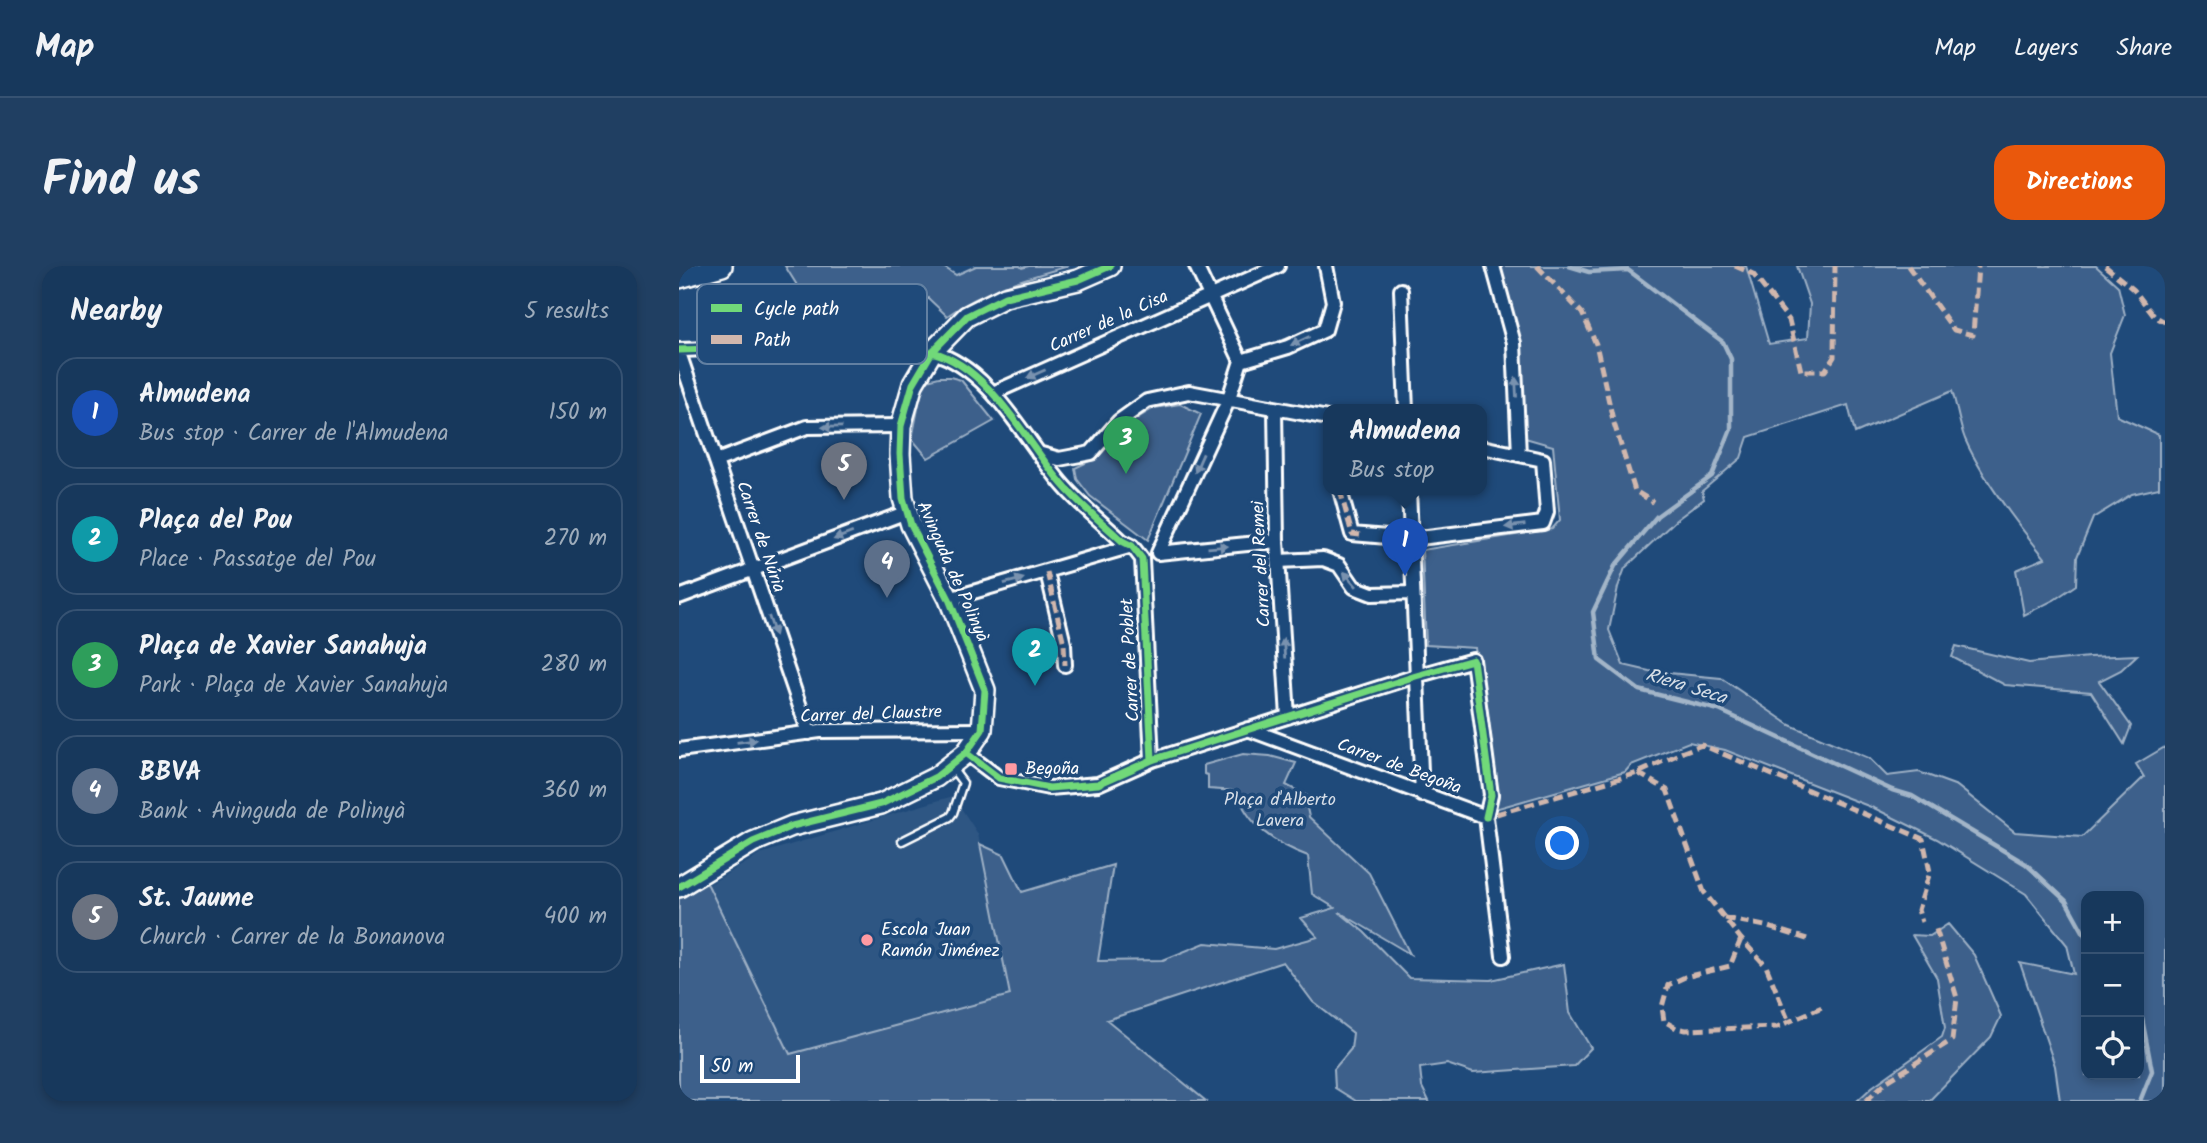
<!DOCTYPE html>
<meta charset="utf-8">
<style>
:root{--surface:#17385c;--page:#203f62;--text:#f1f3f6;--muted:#9eacbb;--line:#365272;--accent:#ea580c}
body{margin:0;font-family:Kalam,sans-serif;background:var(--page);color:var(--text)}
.controls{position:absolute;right:21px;bottom:21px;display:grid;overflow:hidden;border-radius:14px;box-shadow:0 4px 10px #0003}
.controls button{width:63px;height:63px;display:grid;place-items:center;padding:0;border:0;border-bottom:2px solid var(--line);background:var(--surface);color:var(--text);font:35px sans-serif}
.scale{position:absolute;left:21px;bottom:18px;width:100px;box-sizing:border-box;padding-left:7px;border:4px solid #fff;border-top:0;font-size:19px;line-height:24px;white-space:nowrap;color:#fff;-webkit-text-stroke:5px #1f4a7a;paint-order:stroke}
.you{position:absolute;left:884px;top:578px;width:24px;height:24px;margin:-18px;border:5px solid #fff;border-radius:50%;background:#1a73e8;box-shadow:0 0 0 10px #1a73e833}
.badge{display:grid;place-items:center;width:46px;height:46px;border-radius:50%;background:var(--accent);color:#fff;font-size:23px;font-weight:700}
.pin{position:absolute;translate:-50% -58px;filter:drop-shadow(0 2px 4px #0008)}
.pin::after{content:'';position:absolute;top:37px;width:24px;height:21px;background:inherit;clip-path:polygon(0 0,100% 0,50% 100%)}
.popup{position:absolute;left:644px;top:138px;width:164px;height:91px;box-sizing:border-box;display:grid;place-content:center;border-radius:14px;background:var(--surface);filter:drop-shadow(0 2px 5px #0005);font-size:23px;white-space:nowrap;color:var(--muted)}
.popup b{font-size:26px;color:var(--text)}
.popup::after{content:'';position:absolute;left:50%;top:100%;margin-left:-14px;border:14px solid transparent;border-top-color:var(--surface)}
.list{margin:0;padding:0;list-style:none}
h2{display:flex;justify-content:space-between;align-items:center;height:91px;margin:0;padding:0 28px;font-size:30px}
h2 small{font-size:23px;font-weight:400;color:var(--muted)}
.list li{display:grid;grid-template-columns:46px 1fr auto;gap:21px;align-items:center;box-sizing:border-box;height:112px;margin:0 14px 14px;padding:0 14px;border:2px solid var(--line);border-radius:21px}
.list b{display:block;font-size:26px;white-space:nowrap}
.list p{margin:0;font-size:23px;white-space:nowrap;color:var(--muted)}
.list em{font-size:23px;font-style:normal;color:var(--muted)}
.icon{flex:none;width:38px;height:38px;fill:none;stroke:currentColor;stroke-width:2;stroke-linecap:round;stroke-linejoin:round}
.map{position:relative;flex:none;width:1486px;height:835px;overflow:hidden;border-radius:21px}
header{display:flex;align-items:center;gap:42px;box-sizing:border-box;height:98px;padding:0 35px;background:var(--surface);border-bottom:2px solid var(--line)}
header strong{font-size:33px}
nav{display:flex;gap:38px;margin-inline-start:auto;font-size:24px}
.intro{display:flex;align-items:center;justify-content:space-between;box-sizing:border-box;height:168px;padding:0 42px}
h1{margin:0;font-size:49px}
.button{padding:18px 32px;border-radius:21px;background:var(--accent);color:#fff;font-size:24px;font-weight:700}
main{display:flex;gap:42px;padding:0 42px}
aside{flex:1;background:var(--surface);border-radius:21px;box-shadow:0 4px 10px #0003}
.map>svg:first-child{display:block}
.built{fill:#2e5683}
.green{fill:#3c618b;stroke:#9eb0c5;stroke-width:2;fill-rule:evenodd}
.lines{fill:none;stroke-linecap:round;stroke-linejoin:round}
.stream{stroke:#a3b5c8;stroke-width:4.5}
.lane-casing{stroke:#fff;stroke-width:11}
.street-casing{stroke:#fff;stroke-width:18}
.secondary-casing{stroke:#fff;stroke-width:24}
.lane{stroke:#1f4a7a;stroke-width:6}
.street{stroke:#1f4a7a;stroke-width:12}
.secondary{stroke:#1f4a7a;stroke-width:19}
.quiet{stroke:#d1b7ad;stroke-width:5;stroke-dasharray:10 5;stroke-linecap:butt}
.cycleway-casing{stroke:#1f4a7a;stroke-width:11}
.cycleway{stroke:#71d979;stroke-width:7}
.oneway{fill:#7992af}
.poi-dot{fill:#ff9aa2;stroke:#1f4a7a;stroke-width:2.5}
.labels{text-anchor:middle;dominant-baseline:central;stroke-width:7;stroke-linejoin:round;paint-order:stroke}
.street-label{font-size:18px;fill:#fff;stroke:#1f4a7a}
.poi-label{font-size:18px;fill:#fff;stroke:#1f4a7a;text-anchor:start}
.park-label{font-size:18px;fill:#d8dfe8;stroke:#1f4a7a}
.water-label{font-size:19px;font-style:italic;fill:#d8e0e8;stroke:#1f4a7a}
.key{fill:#1f4a7a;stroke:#6280a2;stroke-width:2}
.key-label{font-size:19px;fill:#fff}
</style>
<header>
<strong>Map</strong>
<nav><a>Map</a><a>Layers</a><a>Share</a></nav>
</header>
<div class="intro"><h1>Find us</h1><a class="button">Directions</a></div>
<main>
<aside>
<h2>Nearby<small>5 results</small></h2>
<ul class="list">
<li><span class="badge" style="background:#1a4fb4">1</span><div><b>Almudena</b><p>Bus stop · Carrer de l'Almudena</p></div><em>150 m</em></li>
<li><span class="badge" style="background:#0f9aa8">2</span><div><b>Plaça del Pou</b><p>Place · Passatge del Pou</p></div><em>270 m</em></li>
<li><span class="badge" style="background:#2e9e5b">3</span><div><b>Plaça de Xavier Sanahuja</b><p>Park · Plaça de Xavier Sanahuja</p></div><em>280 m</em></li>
<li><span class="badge" style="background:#5c6f8a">4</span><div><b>BBVA</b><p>Bank · Avinguda de Polinyà</p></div><em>360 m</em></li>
<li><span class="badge" style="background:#6b7280">5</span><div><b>St. Jaume</b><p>Church · Carrer de la Bonanova</p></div><em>400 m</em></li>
</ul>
</aside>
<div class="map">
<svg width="1486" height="835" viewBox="0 0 1486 835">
<rect width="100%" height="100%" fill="#1f4a7a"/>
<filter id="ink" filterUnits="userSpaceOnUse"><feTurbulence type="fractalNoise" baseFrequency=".0143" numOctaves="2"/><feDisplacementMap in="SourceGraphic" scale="14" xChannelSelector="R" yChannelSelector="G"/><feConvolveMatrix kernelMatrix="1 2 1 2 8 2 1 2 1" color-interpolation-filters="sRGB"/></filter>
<g filter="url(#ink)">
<path class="built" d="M274,530L299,568L331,729L111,788L29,619L84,587Z"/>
<path class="green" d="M106,0H263L277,9L297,0H341L343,2L350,0H390C346,12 305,24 268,50L249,32L218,54L210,70L97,69L100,54L136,48Z
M821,0H1067L1090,78L1129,72L1131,38L1118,0H1417L1439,20L1446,49L1431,87L1438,150L1480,169V222L1453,228L1414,252L1398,291L1397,319L1375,334L1345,349L1337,304L1366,292C1339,259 1303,212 1286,173C1280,158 1278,140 1273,125L1176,167L1169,139L1069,171L1062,192L1023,225L1025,233L997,254L946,302L939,321L930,364L944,399L970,405L1042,412L1111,459L1190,492L1208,510L1240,506L1278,520L1336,566L1403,571L1465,511L1457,498L1486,481V835H1381L1376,800L1341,697L1395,708L1388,679L1347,628L1258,573L1197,543L1046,484L1010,476L952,499L946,506L816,543L796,382L747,379L743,284L873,263L881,254L874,180L846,172L840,93ZM1407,630H1460V809H1407Z
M260,111H271L282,114L315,155L249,192L233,173L243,122L248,114Z
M501,138L522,148L469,274L411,230L398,213L396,202L419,191L444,161L475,142Z
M1277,380L1350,397L1410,391L1458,389L1442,404L1420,415L1452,460L1445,478L1412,426L1326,419L1273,391Z
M564,488L591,490L617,497L607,519L632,532L628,542L630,551L690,607L731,688L660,646L685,666L730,712L812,714L885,698L891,747L912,782L895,800L794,807L768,798L741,802L743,821L750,835H677L656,822L655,803L672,783L674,767L634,736L604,696L428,754L527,835H0V631L24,616L29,619L111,788L331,729L301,578L325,589L343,626L434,599L419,695L484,694L526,677L595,683L639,671L622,652L656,642L633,628L629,590C597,578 568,560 558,525L529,523V509L525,508V499Z
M1269,658L1295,689L1322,750L1312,771L1250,835H1178L1193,821L1263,771L1266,762L1258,712L1233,669L1251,670Z"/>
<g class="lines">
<path class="stream" d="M890,0L910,6L949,4L1044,76L1052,93V163L1033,210L978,250L936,300L914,346L920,394L960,424L1040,444L1213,524L1233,530L1347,598L1387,635L1407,671
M1460,749L1463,753L1473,805L1461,835"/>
<defs>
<path id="lane" d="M223,575L271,551L274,547L284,517L272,501"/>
<path id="street" d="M517,0L562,95
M814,0L835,77L840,189
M722,24L727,144
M0,84L63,82L253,86C312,102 346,175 384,219C401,239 424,257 443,275L453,280L463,293L473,494
M0,87L130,467
M562,95L549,135L479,287L598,275
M562,95L609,81L646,64L654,36L647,0
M314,127L599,0
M596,143L598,275L609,451
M359,187L380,193L412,187L440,155L468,135L510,126L649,152
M37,195L128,161L222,160
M661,224L673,268L732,273L864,257L868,246L864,194L803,181
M730,224L743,529
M599,295L644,293L660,299L675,321L693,328L734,327
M368,306L385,378L386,399
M0,331L228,246
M270,333L453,280
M569,463L807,551L824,690
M0,484L141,465L303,464
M287,487L320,512L370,522L419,518L473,494L737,410L794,394L812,529L807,551"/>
<path id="secondary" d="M0,12L43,0
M0,621L74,576L113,560L202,538L257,511L287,487L303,464L306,424L270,333L232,259L224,232L221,188L222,160L234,118L253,86L288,50L326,31L399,14L431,0"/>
</defs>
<use href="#lane" class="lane-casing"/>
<use href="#street" class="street-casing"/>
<use href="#secondary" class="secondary-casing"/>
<use href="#lane" class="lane"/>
<use href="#street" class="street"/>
<use href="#secondary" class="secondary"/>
<path class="quiet" d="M858,0L903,47L917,78L934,154L956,225L974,236
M1056,0L1074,8L1110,54L1122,105H1146L1155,91L1156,0
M1229,0L1275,64L1294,69L1299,0
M1426,0L1455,24L1475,50L1486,56
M661,224L673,268L681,269
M368,306L385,378L386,399
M959,507L988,524L1025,626L1062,673L1087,700L1110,756
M808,547L807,551L959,507L1004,486L1023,479L1244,573L1251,606L1239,644L1243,656
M1046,652L1086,660L1128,673
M1062,673L1051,700L1006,711L989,719L983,741L985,755L997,762L1007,764L1098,761L1143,741
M1187,835L1207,816L1273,774L1278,732L1257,663"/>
<defs>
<path id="cycleway" d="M0,84L63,82L253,86C312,102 346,175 384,219C401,239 424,257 443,275L453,280L463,293L473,494
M287,487L320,512L370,522L419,518L473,494L737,410L794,394L812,529L807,551
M0,621L74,576L113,560L202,538L257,511L287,487L303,464L306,424L270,333L232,259L224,232L221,188L222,160L234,118L253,86L288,50L326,31L399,14L431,0"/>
</defs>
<use href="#cycleway" class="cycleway-casing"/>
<use href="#cycleway" class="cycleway"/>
</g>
<defs><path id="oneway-solid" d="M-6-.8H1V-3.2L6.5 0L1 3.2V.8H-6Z" transform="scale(1.75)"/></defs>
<g class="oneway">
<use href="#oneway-solid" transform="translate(621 75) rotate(155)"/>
<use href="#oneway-solid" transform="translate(357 108) rotate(156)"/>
<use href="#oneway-solid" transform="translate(837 121) rotate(-93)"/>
<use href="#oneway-solid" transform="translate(153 161) rotate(179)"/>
<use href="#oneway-solid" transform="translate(520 197) rotate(114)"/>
<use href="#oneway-solid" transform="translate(836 260) rotate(173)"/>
<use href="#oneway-solid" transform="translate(164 270) rotate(159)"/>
<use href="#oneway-solid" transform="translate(539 281) rotate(-5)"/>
<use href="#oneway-solid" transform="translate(671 313) rotate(-131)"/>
<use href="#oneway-solid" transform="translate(335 315) rotate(-15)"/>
<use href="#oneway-solid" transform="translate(93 360) rotate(71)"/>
<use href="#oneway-solid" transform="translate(605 382) rotate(-94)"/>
<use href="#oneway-solid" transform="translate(68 475) rotate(-7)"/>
</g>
</g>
<g class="poi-dot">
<rect x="325" y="496" width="14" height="14" rx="3.5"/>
<circle cx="188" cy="674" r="7"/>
</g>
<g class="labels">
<g class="street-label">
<text transform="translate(430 56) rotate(-24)">Carrer de la Cisa</text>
<text transform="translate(81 271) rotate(71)">Carrer de Núria</text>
<text transform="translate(583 298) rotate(-93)">Carrer del Remei</text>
<text transform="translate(273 306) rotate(66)">Avinguda de Polinyà</text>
<text transform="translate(452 394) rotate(-93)">Carrer de Poblet</text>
<text transform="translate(192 449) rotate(-2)">Carrer del Claustre</text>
<text transform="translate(720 501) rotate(20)">Carrer de Begoña</text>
</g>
<g class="poi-label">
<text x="346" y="503">Begoña</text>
<text x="202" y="664">Escola Juan<tspan x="202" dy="21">Ramón Jiménez</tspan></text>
</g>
<g class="park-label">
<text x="601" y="534">Plaça d'Alberto<tspan x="601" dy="21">Lavera</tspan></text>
</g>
<g class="water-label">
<text transform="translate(1007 421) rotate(17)">Riera Seca</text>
</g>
</g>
<rect x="18" y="18" width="230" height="80" rx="10" class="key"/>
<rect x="32" y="38" width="31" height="8" fill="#71d979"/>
<rect x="32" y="69" width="31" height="9" fill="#d1b7ad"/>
<g class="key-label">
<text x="75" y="49">Cycle path</text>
<text x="75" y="80">Path</text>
</g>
</svg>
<div class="controls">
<button>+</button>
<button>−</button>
<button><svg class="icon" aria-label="locate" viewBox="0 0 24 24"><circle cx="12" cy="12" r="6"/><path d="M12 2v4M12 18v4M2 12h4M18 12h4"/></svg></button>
</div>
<div class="scale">50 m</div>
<div class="you"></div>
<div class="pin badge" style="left:726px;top:310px;background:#1a4fb4">1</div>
<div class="popup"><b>Almudena</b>Bus stop</div>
<div class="pin badge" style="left:356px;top:420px;background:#0f9aa8">2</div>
<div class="pin badge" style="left:447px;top:208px;background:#2e9e5b">3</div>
<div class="pin badge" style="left:208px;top:332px;background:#5c6f8a">4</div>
<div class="pin badge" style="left:165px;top:234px;background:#6b7280">5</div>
</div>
</main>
